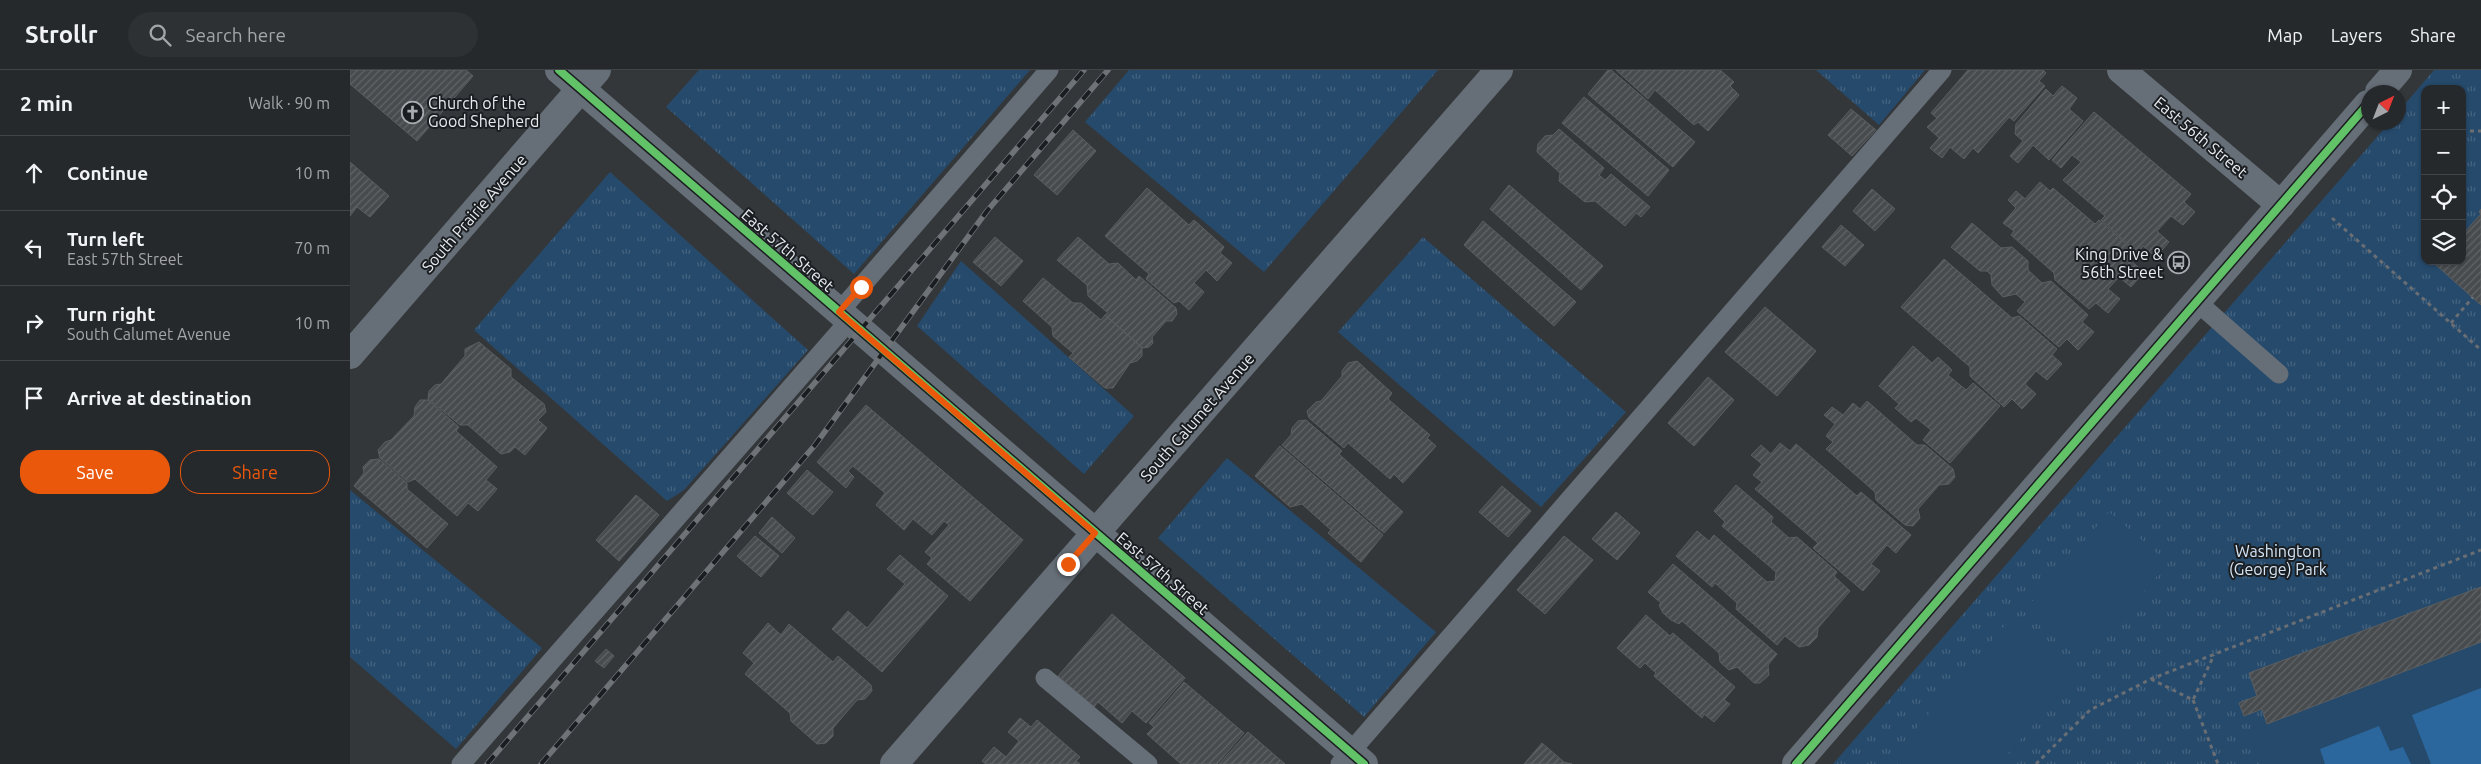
<!DOCTYPE html>
<meta charset="utf-8">
<style>
:root{--surface:#26292c;--page:#2e3134;--text:#f1f3f6;--muted:#a4a6a9;--line:#424548;--accent:#ea580c}
body{margin:0;font-family:Ubuntu,sans-serif;background:var(--page);color:var(--text)}
.controls{position:absolute;right:15px;top:15px;display:grid;overflow:hidden;border-radius:10px;box-shadow:0 1px 4px #0004}
.controls button{width:45px;height:45px;display:grid;place-items:center;padding:0;border:0;border-bottom:1px solid var(--line);background:var(--surface);color:var(--text);font:25px sans-serif}
.compass{position:absolute;left:2011px;top:15px;width:45px;height:45px;border-radius:50%;background:var(--surface);box-shadow:0 1px 4px #0004;rotate:42deg}
.stop{position:absolute;width:15px;height:15px;margin:-11px;border:4px solid #ea580c;border-radius:50%;background:#fff}
.stop.end{background:#ea580c;border-color:#fff;box-shadow:0 1px 5px #0008}
.list{margin:0;padding:0;list-style:none}
h2{display:flex;justify-content:space-between;align-items:center;height:65px;margin:0;padding:0 20px;font-size:21px}
h2 small{font-size:16px;font-weight:400;color:var(--muted)}
.list li{display:grid;grid-template-columns:32px 1fr auto;gap:15px;align-items:center;box-sizing:border-box;height:75px;padding:0 20px;border-top:1px solid var(--line)}
.list b{display:block;font-size:19px;white-space:nowrap}
.list p{margin:0;font-size:16px;white-space:nowrap;color:var(--muted)}
.list em{font-size:16px;font-style:normal;color:var(--muted)}
.actions{display:flex;gap:10px;padding:15px 20px}
.actions a{flex:1;padding:11px 0;border:1px solid var(--accent);border-radius:20px;text-align:center;font-size:18px;color:var(--accent)}
.actions .main{background:var(--accent);color:#fff}
.icon{flex:none;width:28px;height:28px;fill:none;stroke:currentColor;stroke-width:2;stroke-linecap:round;stroke-linejoin:round}
.map{position:relative;flex:none;width:2131px;height:694px;overflow:hidden}
header{display:flex;align-items:center;gap:30px;box-sizing:border-box;height:70px;padding:0 25px;background:var(--surface);border-bottom:1px solid var(--line)}
header strong{font-size:24px}
nav{display:flex;gap:28px;margin-inline-start:auto;font-size:18px}
.search{width:350px;height:45px;background:var(--page);display:flex;align-items:center;gap:12px;box-sizing:border-box;padding:0 18px;border-radius:28px;color:var(--muted);font-size:19px}
main{display:flex}
aside{flex:1;background:var(--surface)}
.map>svg:first-child{display:block}
.grass{fill:url(#grass-tufts);fill-rule:evenodd}
.pitch{fill:#264a6b}
.water{fill:#2b679d}
.building{fill:url(#building-hatch);stroke:#5b5e60}
.lines{fill:none;stroke-linecap:round;stroke-linejoin:round}
.path{stroke:#696e75;stroke-width:3;stroke-dasharray:4 4;stroke-linecap:butt}
.service{stroke:#666e77;stroke-width:19}
.minor{stroke:#666e77;stroke-width:28}
.tertiary{stroke:#666e77;stroke-width:28}
.rail-casing{stroke:#6e7378;stroke-width:5.5}
.rail{stroke:#1b1e21;stroke-width:4;stroke-dasharray:11;stroke-linecap:butt}
.cycleway-casing{stroke:#1b1e21;stroke-width:11}
.cycleway{stroke:#61c268;stroke-width:8}
.route{stroke:#ea580c;stroke-width:6}
.labels{text-anchor:middle;dominant-baseline:central;stroke-width:4;stroke-linejoin:round;paint-order:stroke}
.poi-label{font-size:16px;fill:#e8ecf1;stroke:#1b1e21;text-anchor:start}
.street-label{font-size:16px;fill:#e8ecf1;stroke:#1b1e21}
.park-label{font-size:16px;fill:#d4e5f6;stroke:#1b1e21}
</style>
<header>
<strong>Strollr</strong>
<div class="search"><svg class="icon" aria-label="search" viewBox="0 0 24 24"><circle cx="10" cy="10" r="6"/><path d="M15 15l6 6"/></svg>Search here</div>
<nav><a>Map</a><a>Layers</a><a>Share</a></nav>
</header>
<main>
<aside>
<h2>2 min<small>Walk · 90 m</small></h2>
<ul class="list">
<li><svg class="icon" aria-label="ahead" viewBox="0 0 24 24"><path d="M12 20V5M6 11l6-6 6 6"/></svg><div><b>Continue</b></div><em>10 m</em></li>
<li><svg class="icon" aria-label="left" viewBox="0 0 24 24"><path d="M17 20v-9H6M10 6l-5 5 5 5"/></svg><div><b>Turn left</b><p>East 57th Street</p></div><em>70 m</em></li>
<li><svg class="icon" aria-label="right" viewBox="0 0 24 24"><path d="M7 20v-9h11M14 6l5 5-5 5"/></svg><div><b>Turn right</b><p>South Calumet Avenue</p></div><em>10 m</em></li>
<li><svg class="icon" aria-label="arrive" viewBox="0 0 24 24"><path d="M6 21V4h12l-3 4 3 4H6"/></svg><div><b>Arrive at destination</b></div></li>
</ul>
<div class="actions"><a class="main">Save</a><a>Share</a></div>
</aside>
<div class="map">
<svg width="2131" height="694" viewBox="0 0 2131 694">
<defs>
<pattern id="grass-tufts" width="24" height="20" patternUnits="userSpaceOnUse" patternTransform="scale(1.25)"><rect width="24" height="20" fill="#264a6b"/><path d="M3 7l-1-3M5 7V3M7 7l1-3M15 17l-1-3M17 17v-4M19 17l1-3" fill="none" stroke="#466481"/></pattern>
<pattern id="building-hatch" width="6" height="6" patternUnits="userSpaceOnUse" patternTransform="scale(1.25)"><rect width="6" height="6" fill="#484b4e"/><path d="M-1 1l2-2M0 6l6-6M5 7l2-2" fill="none" stroke="#626568"/></pattern>
</defs>
<rect width="100%" height="100%" fill="#33373a"/>
<path class="grass" d="M349,0H680L504,204L316,37Z
M779,0H1088L914,202L735,52Z
M1466,0H1575L1529,55Z
M2084,0H2131V694H1483L2039,53L2048,52L2049,41ZM2075,19H2112V191H2075Z
M260,102L458,280L334,420L317,431L124,260Z
M1073,167L1276,342L1191,437L988,262Z
M611,191L784,346L734,404L567,256Z
M877,388L1086,562L1014,647L808,468Z
M0,420L192,578L106,679L0,587Z"/>
<path class="pitch" d="M1759,442L1818,493L1733,592L1674,541Z
M1658,552L1724,608L1649,694H1548L1541,688Z
M2131,572V694H1909L1896,661Z"/>
<path class="water" d="M2131,618V694H2081L2062,645Z
M2029,656L2040,681L2053,677L2061,694H1975L1970,679Z"/>
<path class="building" d="M0,0H116L123,6L67,71L0,14Z
M1258,0H1261L1345,72L1323,97L1238,24Z
M1266,0H1370L1384,12L1380,16L1389,25L1358,61L1348,52L1344,55L1305,20L1298,29Z
M1618,0H1693L1696,3L1689,11L1695,16L1664,51L1659,47L1628,83L1623,78L1614,89L1600,77L1592,88L1580,78L1589,68L1577,57L1587,48L1581,43Z
M1712,16L1727,28L1719,39L1733,51L1699,90L1683,75L1668,93L1660,86L1673,71L1665,64L1666,54L1696,19L1703,26Z
M1234,27L1319,100L1298,126L1212,53Z
M1501,39L1526,60L1502,86L1478,65Z
M1744,42L1841,124L1834,132L1845,142L1833,155L1821,146L1807,161L1819,172L1806,187L1793,176L1788,183L1751,150L1755,146L1713,110L1731,92L1722,85L1711,98L1702,90Z
M1209,59L1254,98L1249,105L1255,110L1261,104L1300,137L1291,147L1286,143L1275,156L1245,131L1235,132L1209,111L1210,103L1187,82L1188,74L1195,66L1203,65Z
M723,60L746,81L707,125L684,105Z
M0,92L39,126L20,147L7,137L0,146Z
M1690,112L1700,121L1703,118L1745,154L1749,150L1788,184L1781,191L1794,202L1781,217L1769,207L1758,219L1770,229L1758,243L1746,233L1739,239L1705,210L1704,203L1661,165L1664,161L1653,153L1666,138L1658,130L1666,121L1675,129Z
M1159,115L1253,196L1231,220L1140,139Z
M797,118L839,155L844,150L874,177L870,183L882,193L867,211L856,200L844,213L854,222L839,240L829,231L824,233L796,209L799,204L755,166Z
M1522,119L1545,139L1525,161L1503,141Z
M2131,139V235L2086,195L2089,191H2112V165L2131,144L2129,142Z
M1133,151L1226,232L1204,256L1114,175Z
M1622,153L1651,178L1662,177L1678,191V200L1692,213L1701,211L1738,245L1732,252L1744,262L1728,280L1717,269L1709,277L1667,241L1675,232L1666,224L1653,227L1642,215L1641,205L1637,201H1630L1601,177Z
M1491,155L1514,175L1495,196L1472,177Z
M645,167L673,191L651,216L623,192Z
M728,167L759,194L768,193L786,210L789,206L826,238L827,244L822,251H816L802,267L803,273L799,277L793,278L755,245L758,243L738,226L737,215L707,190Z
M1594,189L1662,248L1669,246L1707,279L1702,285L1712,294L1697,310L1686,301L1675,314L1686,324L1672,339L1662,329L1654,337L1620,306V297L1551,237Z
M693,208L723,233H731L751,250L755,245L792,278V286L787,291L780,293L763,318H755L719,287L723,283L703,266L702,257L673,231Z
M1415,237L1466,281L1427,326L1375,282Z
M129,272L161,299V307L194,334L196,342L188,350L197,358L175,385L165,377L160,382L151,384L118,355H110L78,329L79,321L85,315L91,314L115,286V279Z
M1563,276L1582,293L1588,287L1602,300L1598,305L1616,320L1623,313L1650,336L1600,393L1573,370L1581,360L1566,348L1561,352L1545,338L1549,334L1529,316Z
M1007,291L1042,323L1038,329L1080,365L1077,368L1086,376L1053,413L1044,404L1040,409L998,373L994,378L959,348L957,341L966,332L971,331L992,306V301L998,293Z
M1358,307L1384,330L1344,376L1318,353Z
M70,330H78L109,357L106,361L147,397L136,410L147,419L128,441L118,433L107,446L65,409L58,412L30,388L28,380L35,372L41,370L64,346L65,337Z
M1517,331L1567,375H1575L1603,399L1605,407L1599,414L1589,415L1568,439L1570,448L1563,456L1555,455L1526,430L1525,422L1476,379L1483,372L1476,366L1485,354L1474,345L1482,337L1493,345L1503,333L1510,339Z
M516,335L673,470L620,531L577,494L582,488L575,482L599,455L594,451L582,465L563,449L554,460L526,435L535,423L503,396L498,401L504,407L496,418L467,392Z
M956,350L992,381L989,384L1053,442L1034,463L932,375L941,365L942,358L948,351Z
M1430,373L1440,381L1446,374L1507,426L1511,422L1561,465L1546,483L1537,475L1521,494L1530,501L1513,521L1463,478L1468,473L1405,419L1412,412L1403,405L1412,394L1401,385L1411,375L1421,384Z
M930,376L1033,465L1011,492L978,463L981,460L952,434L940,437L905,406Z
M29,389L57,413V419L98,454L77,478L4,416L14,403L13,397L20,390Z
M457,400L483,422L463,445L437,423Z
M1386,415L1423,447L1421,452L1439,468L1447,467L1487,502L1484,506L1500,521L1468,558L1467,567L1459,575L1449,577L1435,566L1427,575L1386,539L1387,533L1365,513L1362,517L1326,486L1347,461L1359,471L1364,465L1417,512L1425,511L1426,502L1372,456L1375,452L1364,441Z
M1152,416L1181,441L1158,467L1129,442Z
M286,425L309,445L269,491L246,470Z
M1266,442L1290,463L1267,490L1242,469Z
M422,447L445,468L432,483L409,463Z
M405,466L429,486L411,507L387,486Z
M1214,466L1243,490L1195,544L1167,520Z
M550,485L598,526L532,602L482,559L498,541L517,558L555,514L537,499Z
M1323,494L1427,584L1418,595L1419,605L1410,613H1404L1387,597L1379,600L1370,592L1369,583L1332,551L1329,554L1321,550L1313,543L1309,535L1311,533L1298,522Z
M2131,517V572L1917,654L1912,639L1894,646L1889,633L1907,626L1899,603Z
M762,544L835,608L796,653L782,641L772,653L748,632L744,637L708,606Z
M1296,545L1320,566L1323,563L1385,617L1374,630L1380,634L1364,652L1354,644L1352,648L1304,606L1306,603L1295,593L1290,598L1267,578Z
M418,553L431,565L439,554L483,592L488,586L521,615L522,621L515,629L507,630L483,658V666L476,673L467,674L441,651L440,643L395,604L404,593L393,583Z
M256,579L264,586L254,598L245,591Z
M834,612L894,663L867,694H831L797,664L804,657L799,653Z
M670,648L681,657L687,650L730,687L726,691L730,694H636L632,691L644,677L656,687L669,671L658,662Z
M898,662L935,694H869Z
M1192,673L1214,692L1222,694H1174Z"/>
<g class="lines">
<path class="path" d="M2074,42L2075,43
M2112,61H2131
M1982,148L2131,280
M2101,253L2123,227
M1801,609L1843,630L1864,585
M1843,630L1868,694
M1686,694L1740,640L1801,609L2131,480"/>
<path class="service" d="M1847,232L1929,304
M489,242L699,0
M695,608L798,694
M111,694L499,251
M990,694L1592,0"/>
<path class="minor" d="M209,0L1014,694
M1771,0L1931,135
M0,285L247,0
M544,694L1149,0"/>
<path class="tertiary" d="M2029,22L2048,0
M1446,694L2018,34"/>
<defs>
<path id="rail" d="M137,694L734,0
M191,694L465,375L637,141L758,0"/>
</defs>
<use href="#rail" class="rail-casing"/>
<use href="#rail" class="rail"/>
<defs>
<path id="cycleway" d="M209,0L1014,694
M1446,694L2018,34"/>
</defs>
<use href="#cycleway" class="cycleway-casing"/>
<use href="#cycleway" class="cycleway"/>
</g>
<g class="lines">
<path class="route" d="M511,217L489,242L745,463L718,494"/>
</g>
<defs>
<symbol id="church-ring" viewBox="-11 -11 22 22"><circle r="9.5" fill="#1b1e21" stroke="#a9adb1" stroke-width="1.5"/><path d="M-1.2-6h2.4v3.5h3.3v2.4h-3.3V6h-2.4V-.1h-3.3v-2.4h3.3Z" fill="#a9adb1"/></symbol>
<symbol id="bus-ring" viewBox="-11 -11 22 22"><circle r="9.5" fill="#1b1e21" stroke="#a9adb1" stroke-width="1.5"/><path d="M-5-6H5V4H4V6H2V4H-2V6H-4V4H-5ZM-3.5-4V0h7V-4ZM-3.5 1.2v1.5H-2V1.2ZM2 1.2v1.5H3.5V1.2Z" fill="#a9adb1"/></symbol>
</defs>
<g fill-rule="evenodd">
<use href="#church-ring" x="50" y="30" width="25" height="25"/>
<use href="#bus-ring" x="1816" y="180" width="25" height="25"/>
</g>
<g class="labels">
<g class="poi-label">
<text x="78" y="33">Church of the<tspan x="78" dy="18">Good Shepherd</tspan></text>
<text x="1813" y="184" text-anchor="end">King Drive &amp;<tspan x="1813" dy="18">56th Street</tspan></text>
</g>
<g class="street-label">
<text transform="translate(1851 67) rotate(40)">East 56th Street</text>
<text transform="translate(124 143) rotate(-49)">South Prairie Avenue</text>
<text transform="translate(438 180) rotate(41)">East 57th Street</text>
<text transform="translate(847 347) rotate(-49)">South Calumet Avenue</text>
<text transform="translate(813 503) rotate(41)">East 57th Street</text>
</g>
<g class="park-label">
<text x="1928" y="481">Washington<tspan x="1928" dy="18">(George) Park</tspan></text>
</g>
</g>
</svg>
<div class="controls">
<button>+</button>
<button>−</button>
<button><svg class="icon" aria-label="locate" viewBox="0 0 24 24"><circle cx="12" cy="12" r="6"/><path d="M12 2v4M12 18v4M2 12h4M18 12h4"/></svg></button>
<button><svg class="icon" aria-label="layers" viewBox="0 0 24 24"><path d="M12 4l9 5-9 5-9-5zM3 14l9 5 9-5"/></svg></button>
</div>
<svg class="compass" viewBox="-18 -18 36 36"><path d="M0-13l5 13h-10z" fill="#e53935"/><path d="M0 13l5-13h-10z" fill="#a4a6a9"/></svg>
<div class="stop" style="left:511px;top:217px"></div>
<div class="stop end" style="left:718px;top:494px"></div>
</div>
</main>
